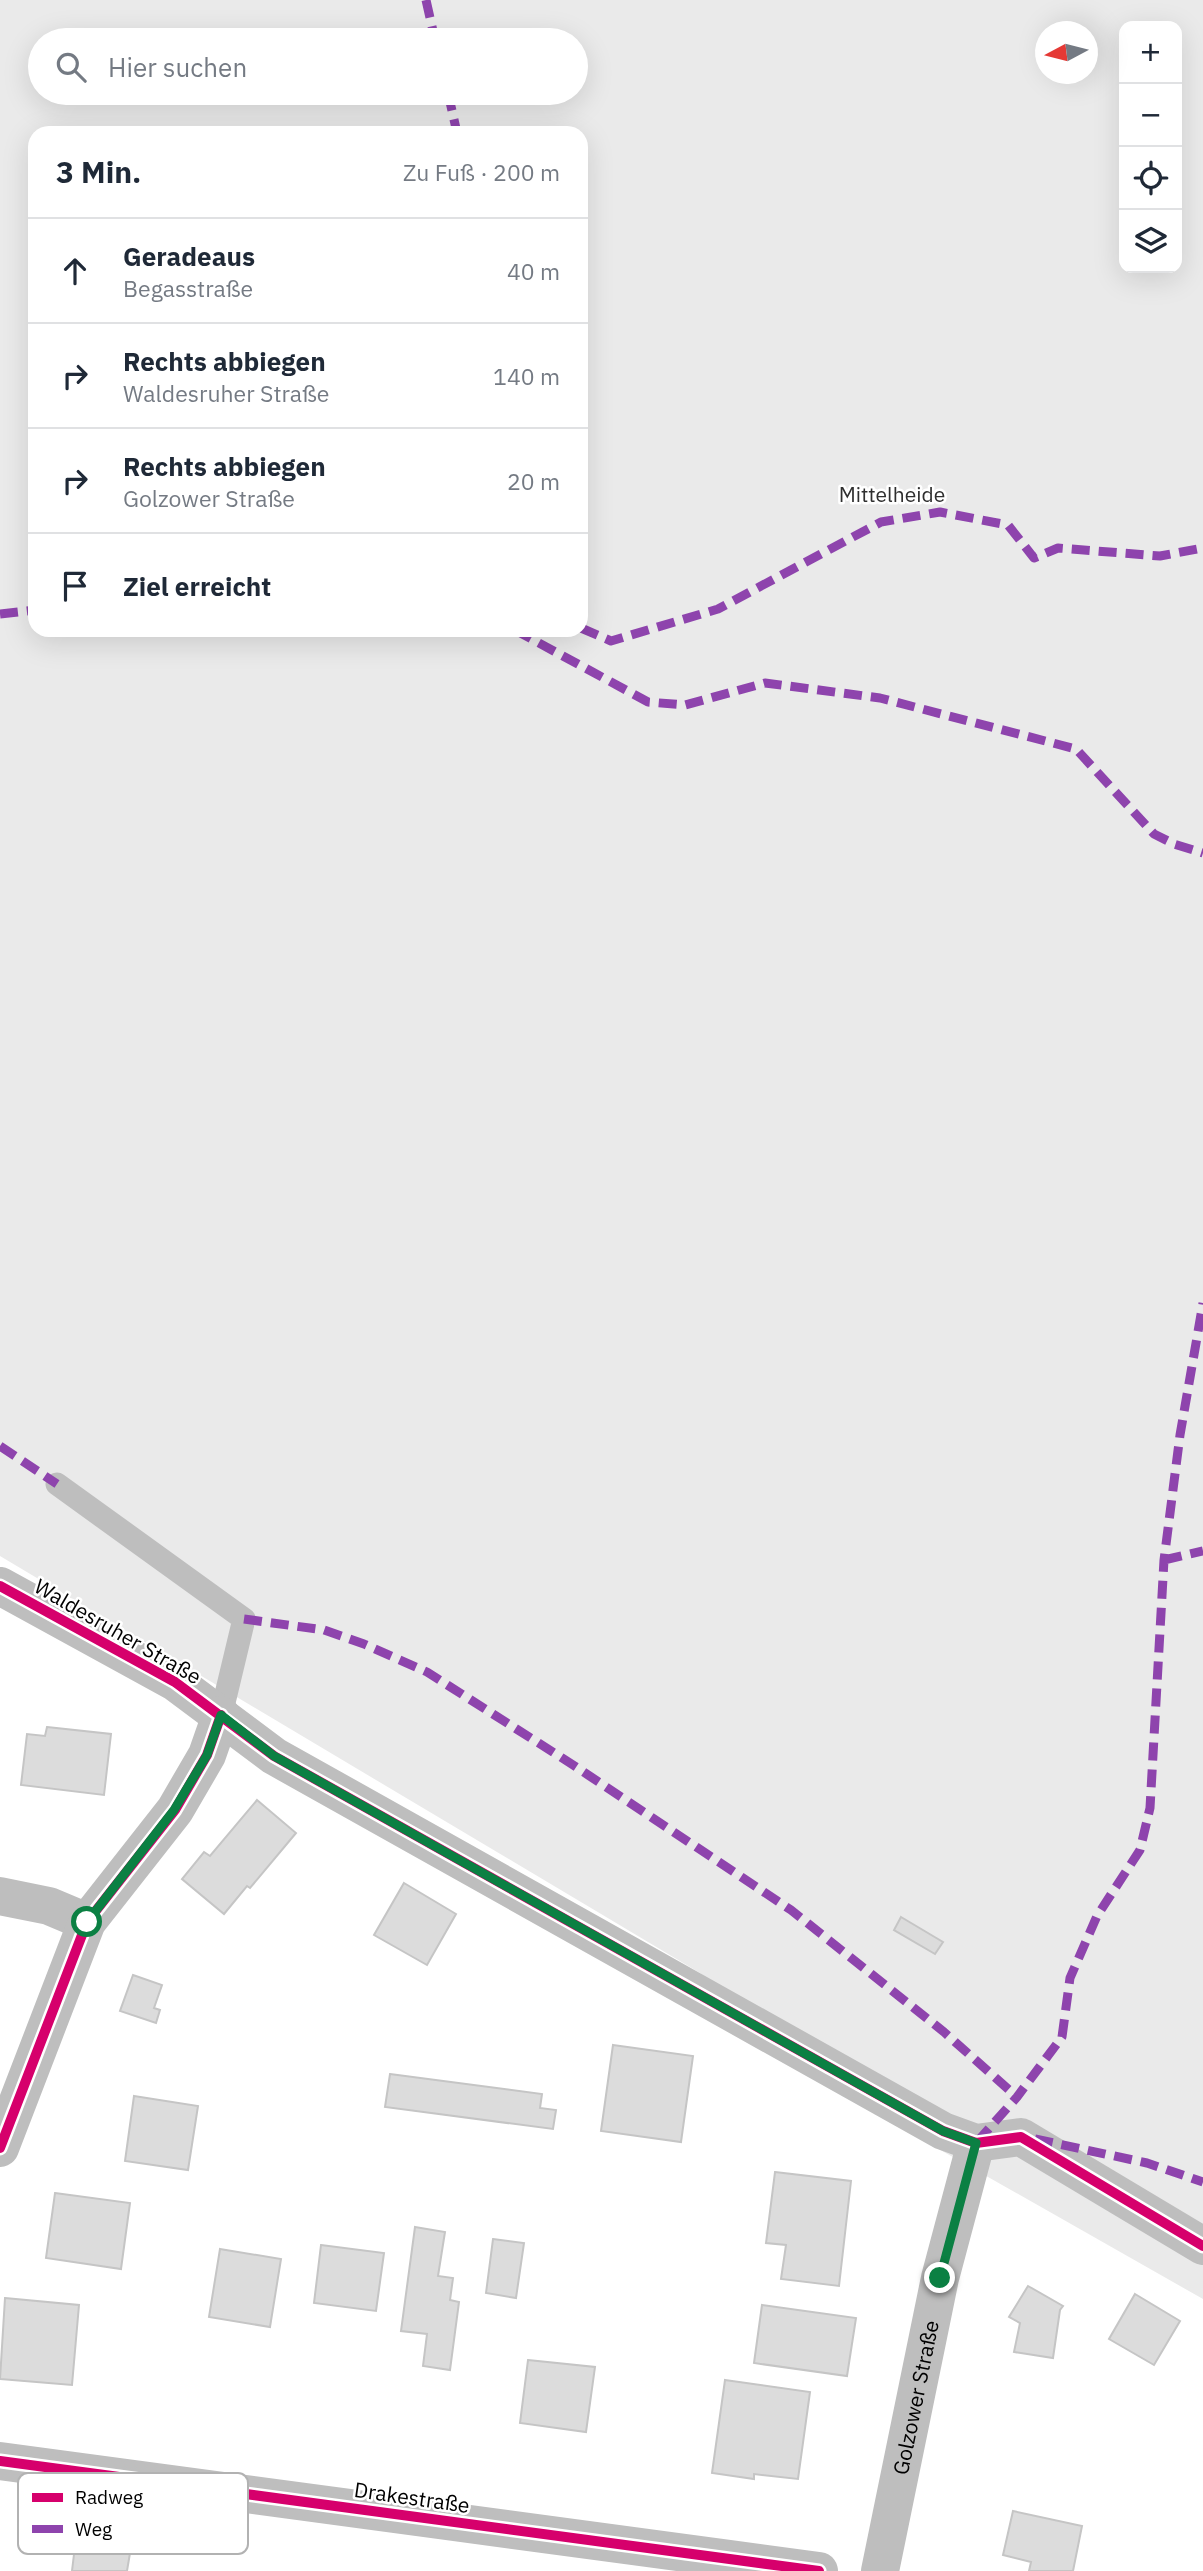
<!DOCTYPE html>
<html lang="de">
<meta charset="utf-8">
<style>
:root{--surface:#fff;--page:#f2f2f3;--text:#1f2937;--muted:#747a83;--line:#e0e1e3}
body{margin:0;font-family:"IBM Plex Sans",sans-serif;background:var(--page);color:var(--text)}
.controls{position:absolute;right:21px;top:21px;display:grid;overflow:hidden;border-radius:14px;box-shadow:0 7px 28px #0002}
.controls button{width:63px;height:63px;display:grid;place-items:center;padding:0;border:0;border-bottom:2px solid var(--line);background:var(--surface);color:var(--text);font:35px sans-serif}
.compass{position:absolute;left:1035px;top:21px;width:63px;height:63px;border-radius:50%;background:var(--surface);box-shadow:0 7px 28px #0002;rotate:263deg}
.stop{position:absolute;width:21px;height:21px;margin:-16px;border:5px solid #0b8043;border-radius:50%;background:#fff}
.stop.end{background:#0b8043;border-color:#fff;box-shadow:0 2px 7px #0008}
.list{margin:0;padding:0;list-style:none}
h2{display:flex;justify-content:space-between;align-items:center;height:91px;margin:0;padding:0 28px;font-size:30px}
h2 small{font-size:23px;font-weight:400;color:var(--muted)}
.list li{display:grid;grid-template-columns:46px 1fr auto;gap:21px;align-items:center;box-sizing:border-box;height:105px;padding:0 28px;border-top:2px solid var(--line)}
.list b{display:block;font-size:26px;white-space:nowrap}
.list p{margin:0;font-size:23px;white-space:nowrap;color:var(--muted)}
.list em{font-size:23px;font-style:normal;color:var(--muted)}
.icon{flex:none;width:38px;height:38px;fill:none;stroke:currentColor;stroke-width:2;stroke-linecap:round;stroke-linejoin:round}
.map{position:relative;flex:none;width:1203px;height:2571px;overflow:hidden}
.search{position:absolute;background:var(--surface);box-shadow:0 7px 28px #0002;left:28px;top:28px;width:560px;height:77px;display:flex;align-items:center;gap:18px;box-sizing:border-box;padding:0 24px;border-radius:38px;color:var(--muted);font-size:26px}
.panel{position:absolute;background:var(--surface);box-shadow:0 7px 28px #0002;left:28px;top:126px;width:560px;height:511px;border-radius:21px}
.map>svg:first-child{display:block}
.green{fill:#eaeaea;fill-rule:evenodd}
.building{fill:#dcdcdc;stroke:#c5c5c5;stroke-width:2}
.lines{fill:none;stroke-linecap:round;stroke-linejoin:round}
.service{stroke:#bebebe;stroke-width:23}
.minor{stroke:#bebebe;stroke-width:38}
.quiet{stroke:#8e44ad;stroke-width:9;stroke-dasharray:18 9;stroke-linecap:butt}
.cycleway-casing{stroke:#fff;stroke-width:15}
.cycleway{stroke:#d6006c;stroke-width:10}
.route{stroke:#0b8043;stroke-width:9}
.labels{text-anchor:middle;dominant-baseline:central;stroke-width:5;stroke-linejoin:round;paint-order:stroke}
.park-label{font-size:21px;fill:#2f2f2f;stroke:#fff}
.street-label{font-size:21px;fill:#000;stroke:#fff}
.key{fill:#fff;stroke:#b2b2b2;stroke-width:2}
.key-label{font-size:19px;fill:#000}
</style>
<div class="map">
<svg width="1203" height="2571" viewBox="0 0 1203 2571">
<rect width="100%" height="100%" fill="#fff"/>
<path class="green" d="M0,0H1203V2299L907,2131L700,1973L0,1556ZM1124,26H1177V268H1124ZM1046,32H1088V74H1046ZM40,40H576V93H40ZM35,133H581V630H35Z"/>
<path class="building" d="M47,1727L111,1734L104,1795L21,1785L27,1734L45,1736Z
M257,1800L296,1833L250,1888L247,1886L224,1914L182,1879L204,1852L210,1856Z
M404,1883L456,1914L427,1965L374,1935Z
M901,1917L943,1942L935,1954L894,1930Z
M133,1975L162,1985L154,2008L160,2010L156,2023L120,2011Z
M613,2045L693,2056L681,2142L601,2131Z
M390,2074L542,2094L540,2108L556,2110L553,2129L385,2107Z
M134,2096L198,2106L188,2170L125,2161Z
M775,2172L851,2181L839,2286L781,2279L786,2245L766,2243Z
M55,2193L130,2203L121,2269L46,2258Z
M415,2227L445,2232L438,2276L453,2278L450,2300L459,2302L450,2370L423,2366L427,2334L401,2331Z
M493,2239L524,2243L516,2298L486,2293Z
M321,2245L384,2253L376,2311L314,2303Z
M220,2249L281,2259L270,2327L209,2317Z
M1028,2286L1063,2306L1060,2310L1053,2358L1014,2352L1020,2323L1009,2317Z
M1135,2294L1180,2321L1154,2365L1109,2339Z
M5,2298L79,2305L72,2385L0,2379Z
M762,2305L856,2318L847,2376L754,2363Z
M528,2360L595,2367L586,2432L520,2423Z
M725,2380L810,2392L798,2479L754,2474V2479L712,2473Z
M1013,2511L1082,2526L1073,2571H1029L1031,2562L1003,2555Z
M75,2546L130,2553L127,2571H72Z"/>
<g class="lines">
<path class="service" d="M57,1484L244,1619L221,1715"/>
<g class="minor">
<path d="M0,1586L175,1682L274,1756L943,2131L976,2143L1021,2137L1203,2246"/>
<path d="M0,1896L49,1906L87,1922"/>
<path d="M0,2148L87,1922L175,1810L207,1755L221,1715"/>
<path d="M0,2461L819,2571"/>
<path id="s1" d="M880,2571L940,2278L976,2143"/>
</g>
<path class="quiet" d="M426,0L435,40
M448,93L457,133
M0,614L35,610
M581,628L611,641L718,609L881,522L940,512L1008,525L1034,558L1058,548L1160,556L1203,548
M515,630L648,702L685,705L765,683L880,698L1076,749L1154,834L1174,844L1203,853
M0,1446L57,1484
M1164,1560L1203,1551
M244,1619L324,1630L364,1644L427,1672L570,1763L791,1910L944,2032L1017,2097
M1035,2139L1147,2163L1203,2182
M977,2142L1017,2097L1062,2037L1070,1978L1097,1916L1140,1850L1150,1808L1164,1560L1180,1435L1203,1303"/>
<defs>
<path id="cycleway" d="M0,1586L175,1682L274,1756L943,2131L976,2143L1021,2137L1203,2246
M0,2148L87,1922L175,1810L207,1755L221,1715
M0,2461L819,2571"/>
</defs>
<use href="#cycleway" class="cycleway-casing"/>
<use href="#cycleway" class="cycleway"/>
</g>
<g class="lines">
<path class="route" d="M87,1922L174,1810L207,1755L221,1715L274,1756L943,2131L976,2143L940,2278"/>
</g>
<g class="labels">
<g class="park-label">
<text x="892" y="494">Mittelheide</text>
</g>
<g class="street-label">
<text transform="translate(118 1631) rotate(30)">Waldesruher Straße</text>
<text stroke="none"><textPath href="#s1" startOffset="177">Golzower Straße</textPath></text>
<text transform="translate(412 2497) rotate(8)">Drakestraße</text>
</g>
</g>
<rect x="18" y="2473" width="230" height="81" rx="10" class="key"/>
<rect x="32" y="2493" width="31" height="9" fill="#d6006c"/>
<rect x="32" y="2525" width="31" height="8" fill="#8e44ad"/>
<g class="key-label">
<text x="75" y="2504">Radweg</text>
<text x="75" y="2536">Weg</text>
</g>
</svg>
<div class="controls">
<button>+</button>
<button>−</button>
<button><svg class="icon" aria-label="locate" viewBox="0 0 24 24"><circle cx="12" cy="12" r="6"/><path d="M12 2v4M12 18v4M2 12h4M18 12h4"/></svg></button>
<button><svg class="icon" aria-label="layers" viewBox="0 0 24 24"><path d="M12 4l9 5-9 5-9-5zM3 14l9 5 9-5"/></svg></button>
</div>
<svg class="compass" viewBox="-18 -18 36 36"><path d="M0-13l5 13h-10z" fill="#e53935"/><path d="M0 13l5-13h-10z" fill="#747a83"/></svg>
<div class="stop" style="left:87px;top:1922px"></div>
<div class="stop end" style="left:940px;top:2278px"></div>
<div class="search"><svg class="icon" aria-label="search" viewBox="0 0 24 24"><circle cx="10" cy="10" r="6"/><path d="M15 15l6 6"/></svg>Hier suchen</div>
<section class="panel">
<h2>3 Min.<small>Zu Fuß · 200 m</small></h2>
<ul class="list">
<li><svg class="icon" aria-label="ahead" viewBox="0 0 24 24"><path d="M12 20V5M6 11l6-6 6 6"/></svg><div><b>Geradeaus</b><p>Begasstraße</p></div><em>40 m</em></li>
<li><svg class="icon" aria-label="right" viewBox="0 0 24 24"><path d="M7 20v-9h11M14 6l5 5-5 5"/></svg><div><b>Rechts abbiegen</b><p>Waldesruher Straße</p></div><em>140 m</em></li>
<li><svg class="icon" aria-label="right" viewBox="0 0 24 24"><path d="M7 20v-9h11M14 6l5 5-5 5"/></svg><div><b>Rechts abbiegen</b><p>Golzower Straße</p></div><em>20 m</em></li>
<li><svg class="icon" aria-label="arrive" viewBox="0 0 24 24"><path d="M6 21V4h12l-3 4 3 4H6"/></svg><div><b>Ziel erreicht</b></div></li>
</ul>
</section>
</div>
